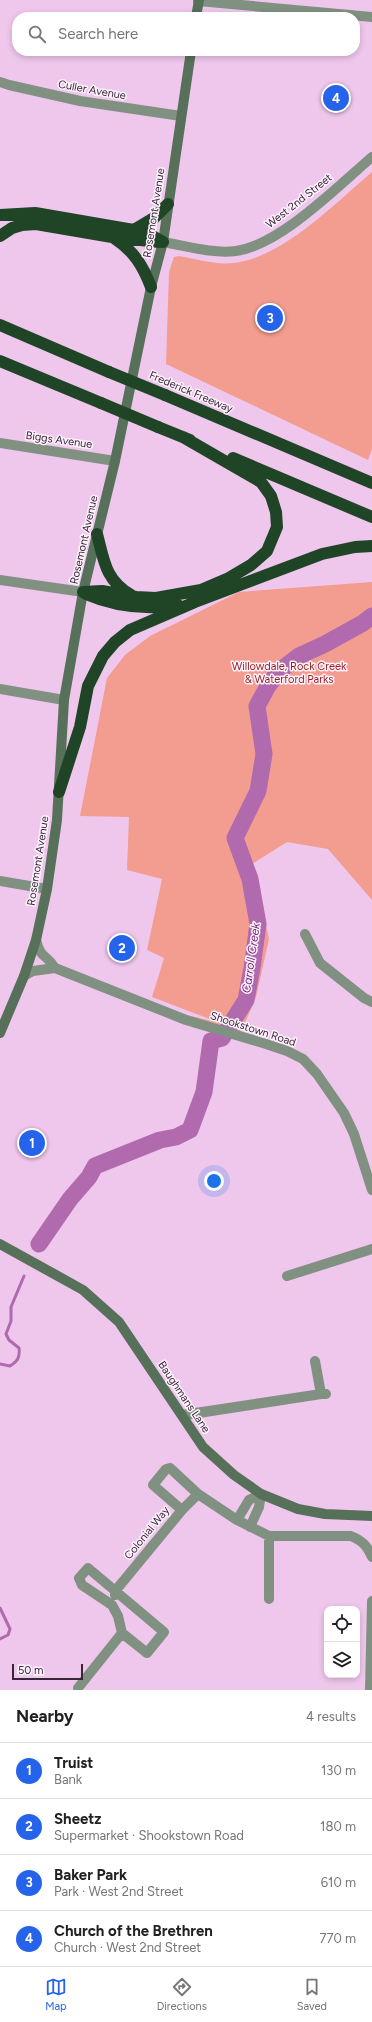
<!DOCTYPE html>
<meta charset="utf-8">
<style>
:root{--surface:#fff;--page:#f6f6f6;--text:#202124;--muted:#757577;--line:#e0e0e0;--accent:#2563eb}
body{margin:0;font-family:Figtree,sans-serif;background:var(--page);color:var(--text)}
.controls{position:absolute;right:12px;bottom:12px;display:grid;overflow:hidden;border-radius:8px;box-shadow:0 2px 6px #0003}
.controls button{width:36px;height:36px;display:grid;place-items:center;padding:0;border:0;border-bottom:1px solid var(--line);background:var(--surface);color:var(--text);font:20px sans-serif}
.scale{position:absolute;left:12px;bottom:10px;width:71px;box-sizing:border-box;padding-left:4px;border:2px solid #372736;border-top:0;font-size:11px;line-height:14px;white-space:nowrap;color:#372736;-webkit-text-stroke:3px #fff2fe;paint-order:stroke}
.you{position:absolute;left:214px;top:1181px;width:14px;height:14px;margin:-10px;border:3px solid #fff;border-radius:50%;background:#1a73e8;box-shadow:0 0 0 6px #1a73e833}
.badge{display:grid;place-items:center;width:26px;height:26px;border-radius:50%;background:var(--accent);color:#fff;font-size:13px;font-weight:700}
.pin{position:absolute;translate:-50% -50%;border:2px solid #fff;box-shadow:0 1px 4px #0006}
.list{margin:0;padding:0;list-style:none}
h2{display:flex;justify-content:space-between;align-items:center;height:52px;margin:0;padding:0 16px;font-size:17px}
h2 small{font-size:13px;font-weight:400;color:var(--muted)}
.list li{display:grid;grid-template-columns:26px 1fr auto;gap:12px;align-items:center;box-sizing:border-box;height:56px;padding:0 16px;border-top:1px solid var(--line)}
.list b{display:block;font-size:15px;white-space:nowrap}
.list p{margin:0;font-size:13px;white-space:nowrap;color:var(--muted)}
.list em{font-size:13px;font-style:normal;color:var(--muted)}
.icon{flex:none;width:22px;height:22px;fill:none;stroke:currentColor;stroke-width:2;stroke-linecap:round;stroke-linejoin:round}
.map{position:relative;flex:none;width:372px;height:1690px;overflow:hidden}
.search{position:absolute;background:var(--surface);box-shadow:0 2px 6px #0003;left:12px;right:12px;top:12px;height:44px;display:flex;align-items:center;gap:10px;box-sizing:border-box;padding:0 14px;border-radius:16px;color:var(--muted);font-size:15px}
.sheet{height:276px;background:var(--surface)}
nav{display:flex;justify-content:space-around;align-items:center;box-sizing:border-box;height:56px;border-top:1px solid var(--line);background:var(--surface);font-size:11px;color:var(--muted)}
nav a{display:grid;justify-items:center;gap:2px}
nav .on{color:var(--accent)}
.map>svg:first-child{display:block}
.green{fill:#f39d91}
.lines{fill:none;stroke-linecap:round;stroke-linejoin:round}
.stream{stroke:#b06aad;stroke-width:3}
.river{stroke:#b06aad;stroke-width:17}
.minor{stroke:#809182;stroke-width:10}
.tertiary{stroke:#809182;stroke-width:10}
.secondary{stroke:#57705a;stroke-width:10}
.motorway{stroke:#204426;stroke-width:12}
.motorway-bridge{stroke:#204426;stroke-width:12}
.labels{text-anchor:middle;dominant-baseline:central;stroke-width:3;stroke-linejoin:round;paint-order:stroke}
.street-label{font-size:11px;fill:#372736;stroke:#fff2fe}
.park-label{font-size:11px;fill:#961f1a;stroke:#fff2fe}
.water-label{font-size:12px;font-style:italic;fill:#7b277b;stroke:#fff2fe}
</style>
<div class="map">
<svg width="372" height="1690" viewBox="0 0 372 1690">
<rect width="100%" height="100%" fill="#efc7ec"/>
<path class="green" d="M372,172V449L368,460L166,364L169,272L174,257L179,256C196,259 216,265 233,263C283,258 335,203 372,172Z
M372,582V900L328,849L287,842L252,864L269,939L256,997L242,1030L234,1034L150,1006L220,1023L152,997L164,958L147,950L162,879L127,870L129,817L80,816L107,678L125,655L150,636L239,592Z"/>
<g class="lines">
<path class="stream" d="M0,1364L10,1366C18,1361 20,1357 19,1348L9,1340L6,1334L11,1321V1307L24,1276
M0,1608L10,1629L8,1635L0,1639"/>
<path class="river" d="M39,1244L70,1199L89,1177L95,1166L160,1140L176,1137L190,1130L204,1092L211,1041L222,1038L246,1000L252,968L258,924L250,879L235,838L258,791L264,754L257,706L268,686L278,672L299,656L325,644L363,623L372,616"/>
<path class="minor" d="M0,82L9,85L80,101L181,116
M0,443L115,461
M0,580L83,592
M0,689L64,700
M0,881L47,889
M305,934L320,963L364,998L372,1002
M287,1276L372,1249
M315,1361L321,1394
M321,1394L192,1414L182,1415L321,1394H326H321
M182,1510L153,1485L166,1469L170,1468L198,1494L237,1520L269,1536H351C363,1541 367,1546 372,1557
M237,1520L249,1500L261,1494
M250,1527L259,1507L261,1494
M269,1536V1599
M88,1568L164,1632L147,1653L122,1633L118,1616L112,1605L82,1585L79,1578Z
M115,1595L116,1590L182,1510L198,1494
M78,1688L122,1633
M370,1690L372,1601"/>
<path class="tertiary" d="M198,1L372,17
M163,242C187,246 212,254 236,251C280,245 337,187 372,157
M36,940C41,960 47,954 55,968
M24,976L33,971L55,968L186,1020L266,1044L287,1051L303,1059L317,1074L344,1113L354,1134L372,1190"/>
<path class="secondary" d="M196,17L199,0
M0,1033L24,976L36,940L47,889L57,820L64,700L83,592L115,461L151,287L163,242L191,51
M0,1244L83,1290L119,1322L203,1447L234,1475L261,1494L298,1509L325,1514L372,1516"/>
<path class="motorway" d="M0,215L35,213L145,232L163,242
M134,230L154,218L168,204
M0,236L12,228L22,225L36,224L112,237L159,242
M114,238C134,251 143,266 151,287
M0,325L109,372
M0,361L101,403
M165,395L372,483
M158,427L190,440
M233,458L372,517
M97,534C104,560 105,580 131,595
M83,592L102,591L136,597L156,598L201,590L229,578L251,565L267,551L277,527L276,512L271,496L261,482L183,437
M86,594C116,607 145,610 178,605
M59,792L80,727L88,686L103,656L115,642L130,630L195,602L322,554L355,547L372,546"/>
<path class="motorway-bridge" d="M109,372L165,395
M101,403L158,427"/>
</g>
<g class="labels">
<g class="street-label">
<text transform="translate(92 90) rotate(10)">Culler Avenue</text>
<text transform="translate(299 201) rotate(-38)">West 2nd Street</text>
<text transform="translate(154 213) rotate(-81)">Rosemont Avenue</text>
<text transform="translate(191 392) rotate(23)">Frederick Freeway</text>
<text transform="translate(59 440) rotate(8)">Biggs Avenue</text>
<text transform="translate(84 540) rotate(-77)">Rosemont Avenue</text>
<text transform="translate(38 861) rotate(-81)">Rosemont Avenue</text>
<text transform="translate(253 1029) rotate(18)">Shookstown Road</text>
<text transform="translate(184 1397) rotate(56)">Baughmans Lane</text>
<text transform="translate(147 1533) rotate(-51)">Colonial Way</text>
</g>
<g class="park-label">
<text x="289" y="666">Willowdale, Rock Creek<tspan x="289" dy="13">&amp; Waterford Parks</tspan></text>
</g>
<g class="water-label">
<text transform="translate(251 958) rotate(-82)">Carroll Creek</text>
</g>
</g>
</svg>
<div class="controls">
<button><svg class="icon" aria-label="locate" viewBox="0 0 24 24"><circle cx="12" cy="12" r="6"/><path d="M12 2v4M12 18v4M2 12h4M18 12h4"/></svg></button>
<button><svg class="icon" aria-label="layers" viewBox="0 0 24 24"><path d="M12 4l9 5-9 5-9-5zM3 14l9 5 9-5"/></svg></button>
</div>
<div class="scale">50 m</div>
<div class="you"></div>
<div class="pin badge" style="left:32px;top:1143px">1</div>
<div class="pin badge" style="left:122px;top:948px">2</div>
<div class="pin badge" style="left:270px;top:318px">3</div>
<div class="pin badge" style="left:336px;top:98px">4</div>
<div class="search"><svg class="icon" aria-label="search" viewBox="0 0 24 24"><circle cx="10" cy="10" r="6"/><path d="M15 15l6 6"/></svg>Search here</div>
</div>
<section class="sheet">
<h2>Nearby<small>4 results</small></h2>
<ul class="list">
<li><span class="badge">1</span><div><b>Truist</b><p>Bank</p></div><em>130 m</em></li>
<li><span class="badge">2</span><div><b>Sheetz</b><p>Supermarket · Shookstown Road</p></div><em>180 m</em></li>
<li><span class="badge">3</span><div><b>Baker Park</b><p>Park · West 2nd Street</p></div><em>610 m</em></li>
<li><span class="badge">4</span><div><b>Church of the Brethren</b><p>Church · West 2nd Street</p></div><em>770 m</em></li>
</ul>
</section>
<nav>
<a class="on"><svg class="icon" aria-label="map" viewBox="0 0 24 24"><path d="M3 6l6-2 6 2 6-2v14l-6 2-6-2-6 2zM9 4v14M15 6v14"/></svg>Map</a>
<a><svg class="icon" aria-label="directions" viewBox="0 0 24 24"><path d="M12 3l9 9-9 9-9-9zM9 14v-3h6M13 9l2 2-2 2"/></svg>Directions</a>
<a><svg class="icon" aria-label="saved" viewBox="0 0 24 24"><path d="M7 4h10v16l-5-4-5 4z"/></svg>Saved</a>
</nav>
